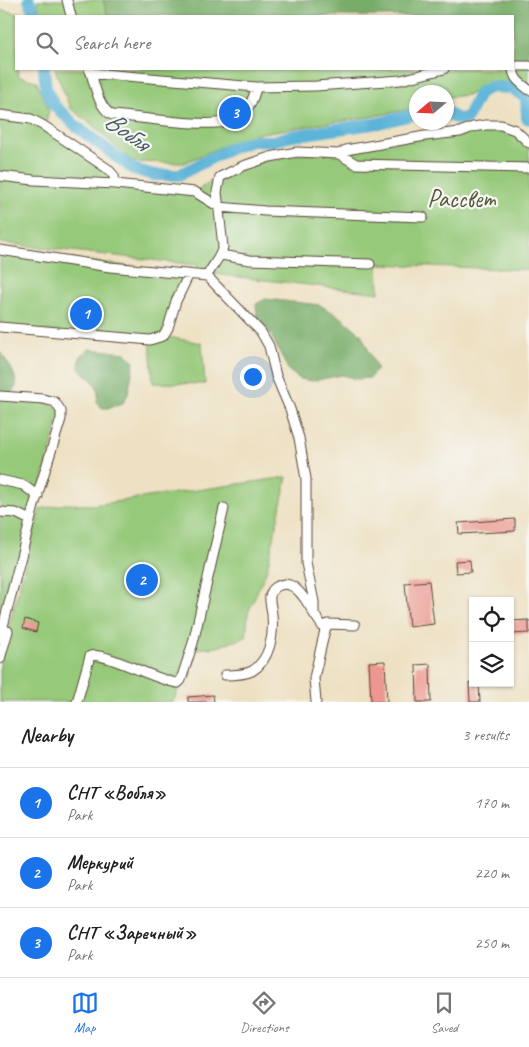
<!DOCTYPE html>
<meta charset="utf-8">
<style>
:root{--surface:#fff;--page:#f6f6f6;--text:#202124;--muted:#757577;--line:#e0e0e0;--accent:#1a73e8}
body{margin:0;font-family:Caveat,sans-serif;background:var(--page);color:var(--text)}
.controls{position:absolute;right:15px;bottom:15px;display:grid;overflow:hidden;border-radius:0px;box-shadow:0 1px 4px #0004}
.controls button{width:45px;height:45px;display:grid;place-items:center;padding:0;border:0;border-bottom:1px solid var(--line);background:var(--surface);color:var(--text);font:25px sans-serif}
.compass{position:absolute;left:409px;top:85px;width:45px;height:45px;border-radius:50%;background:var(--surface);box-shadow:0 1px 4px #0004;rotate:251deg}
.you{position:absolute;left:252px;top:376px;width:18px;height:18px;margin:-12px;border:4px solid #fff;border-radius:50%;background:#1a73e8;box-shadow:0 0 0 8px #1a73e833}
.badge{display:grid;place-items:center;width:32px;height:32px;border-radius:50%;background:var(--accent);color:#fff;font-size:16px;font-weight:700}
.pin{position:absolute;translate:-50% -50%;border:2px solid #fff;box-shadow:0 1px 5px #0006}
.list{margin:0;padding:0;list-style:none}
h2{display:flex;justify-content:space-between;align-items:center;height:65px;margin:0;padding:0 20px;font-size:21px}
h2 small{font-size:16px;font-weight:400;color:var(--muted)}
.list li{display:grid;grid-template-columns:32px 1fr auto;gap:15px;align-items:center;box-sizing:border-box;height:70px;padding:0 20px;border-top:1px solid var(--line)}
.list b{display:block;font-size:19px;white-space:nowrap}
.list p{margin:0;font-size:16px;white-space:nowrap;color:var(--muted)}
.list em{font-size:16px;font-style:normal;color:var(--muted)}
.icon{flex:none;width:28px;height:28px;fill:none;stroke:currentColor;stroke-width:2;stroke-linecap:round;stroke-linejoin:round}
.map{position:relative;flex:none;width:529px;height:702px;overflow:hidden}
.search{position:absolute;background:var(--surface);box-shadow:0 1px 4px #0004;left:15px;right:15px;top:15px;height:55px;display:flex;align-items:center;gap:12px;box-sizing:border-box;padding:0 18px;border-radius:0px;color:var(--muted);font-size:19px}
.sheet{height:275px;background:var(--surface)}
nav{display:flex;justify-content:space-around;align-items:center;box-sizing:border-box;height:70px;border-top:1px solid var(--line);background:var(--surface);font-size:14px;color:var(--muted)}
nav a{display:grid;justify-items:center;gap:2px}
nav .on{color:var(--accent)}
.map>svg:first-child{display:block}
.green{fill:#96c979;stroke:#687a4c}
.forest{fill:#78ad69;stroke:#5a6c44}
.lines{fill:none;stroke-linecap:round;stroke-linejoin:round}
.river{stroke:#5bb4d8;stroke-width:12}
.building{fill:#ec9890}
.minor-casing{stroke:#564537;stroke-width:11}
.minor{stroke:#fff;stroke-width:9}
.labels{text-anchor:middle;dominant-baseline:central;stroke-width:4.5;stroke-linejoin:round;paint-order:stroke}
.park-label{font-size:25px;fill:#565a39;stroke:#f6f6f2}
.water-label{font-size:26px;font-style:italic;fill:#465a5f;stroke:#f6f6f2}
</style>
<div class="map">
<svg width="529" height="702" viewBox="0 0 529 702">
<rect width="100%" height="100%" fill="#f6f6f2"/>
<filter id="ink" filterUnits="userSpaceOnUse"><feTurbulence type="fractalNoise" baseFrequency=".02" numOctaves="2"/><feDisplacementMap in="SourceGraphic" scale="10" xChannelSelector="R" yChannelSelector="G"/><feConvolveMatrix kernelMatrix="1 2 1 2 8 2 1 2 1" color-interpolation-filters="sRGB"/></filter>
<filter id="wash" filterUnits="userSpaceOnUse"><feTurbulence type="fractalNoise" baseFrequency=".0096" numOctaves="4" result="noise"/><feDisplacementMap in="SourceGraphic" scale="20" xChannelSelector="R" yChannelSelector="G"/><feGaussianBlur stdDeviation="1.12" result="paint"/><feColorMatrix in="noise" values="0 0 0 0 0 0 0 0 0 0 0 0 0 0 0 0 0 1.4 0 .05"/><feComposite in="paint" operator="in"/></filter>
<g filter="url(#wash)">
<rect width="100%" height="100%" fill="#eee1c3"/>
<path class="green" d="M37,0H103L108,16H40Z
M0,10L22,14V16H16L18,76L36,81L49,110L45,126L108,169L115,184L195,192L213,179L270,157L326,153L501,125L529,143V270L378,264L379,293L203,273L197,265L0,243Z
M529,62V97L526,92L512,85H484L469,95L447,97L446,92H416V108L369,117L261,133L232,142L184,163L133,162L91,124L70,108L55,69H513Z
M0,250L189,274L163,336L202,343L205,384L153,383L150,340L0,327Z
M0,396L43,399L61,411L0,638Z
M287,477L267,569L248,613L246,637L217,647L196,649L173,702H0V659L40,509L65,504L93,505Z"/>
<path class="forest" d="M103,0H529V62L513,63V16H108Z
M266,299L320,305L342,318L361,334L377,369L370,378L357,379L342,375L312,381L300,379L289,371L270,333L257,316L256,304Z
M89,349L126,353L134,362L128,394L123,403L108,408H102L97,402C101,381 90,382 79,368L80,357Z
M0,352C8,363 16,372 16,387L11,393L0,392Z"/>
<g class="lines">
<path class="river" d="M29,0L35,16
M44,69L46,89L54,105L77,127L133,169L154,175H179L231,148L252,141H273L291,136L379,123L416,114
M446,112L457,119L467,118L480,92L491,87L512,88L526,98L527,118L529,119"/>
</g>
<g id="blocks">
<path class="building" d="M515,519V531L459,534L458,523Z
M470,560L471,572L456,573L455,561Z
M429,581L434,624L409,627L405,583Z
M140,585L151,588L149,596L137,593Z
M25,619L38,623L36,632L23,628Z
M529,620V633L510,634V621Z
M385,661L387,702H371L369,662Z
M430,664L431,702H417L416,665Z
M469,683H479L480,702H470Z
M213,695L214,702H188V697Z"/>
</g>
</g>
<g filter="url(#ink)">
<use href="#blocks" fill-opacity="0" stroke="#564537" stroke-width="1"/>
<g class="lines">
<defs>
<path id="minor" d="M67,0L71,16
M513,66H529
M89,69L91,73L256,87L316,86L401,80L444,69
M513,69C514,80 521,83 529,90
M91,73C95,87 99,108 112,115C138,117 216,130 236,119C247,113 254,99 256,87
M0,115L31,119L44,126L108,169L114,176L115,184
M339,154L346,150L425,136L460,132L473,127L486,125H501L515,130L529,143
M0,176L34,180L115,184L195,192L219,207L265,211L423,217
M0,250L110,267L207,276L261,332L269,346L276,376L290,409L299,438L306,479V563L314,602V614L325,630
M221,255L250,260L370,264
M207,276C212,266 220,258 223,247L217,192L220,177L243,166L270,157L297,152L339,154L356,164L529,168
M0,327L150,340L163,336L168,328L176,301L189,274
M0,396L43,399L55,402L61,411V419L34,506L0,638
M0,480L23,485L38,496
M0,512L16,513L30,520
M0,659L8,631
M225,675C233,675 244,675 252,671C270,660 274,635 272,615C272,609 269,602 270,596C271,591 273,589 276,587C293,576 306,600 313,612
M77,702L90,656C105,651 156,681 178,683L181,680L193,643L224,508
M316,702L314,678L325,630L328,624L355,625"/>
</defs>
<use href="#minor" class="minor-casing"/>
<use href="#minor" class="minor"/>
</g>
</g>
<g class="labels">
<g class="park-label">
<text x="461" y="199">Рассвет</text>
</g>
<g class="water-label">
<text transform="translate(127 131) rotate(36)">Вобля</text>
</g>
</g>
</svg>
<div class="controls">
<button><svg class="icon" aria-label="locate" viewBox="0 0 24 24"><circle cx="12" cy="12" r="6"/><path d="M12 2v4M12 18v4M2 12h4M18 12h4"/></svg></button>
<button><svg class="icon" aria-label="layers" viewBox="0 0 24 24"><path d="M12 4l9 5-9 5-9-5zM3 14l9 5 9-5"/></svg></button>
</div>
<svg class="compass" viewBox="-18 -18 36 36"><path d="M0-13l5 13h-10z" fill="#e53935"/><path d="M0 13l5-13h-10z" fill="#757577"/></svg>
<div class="you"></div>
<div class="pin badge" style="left:86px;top:314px">1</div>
<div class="pin badge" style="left:142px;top:580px">2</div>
<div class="pin badge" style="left:235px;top:113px">3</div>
<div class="search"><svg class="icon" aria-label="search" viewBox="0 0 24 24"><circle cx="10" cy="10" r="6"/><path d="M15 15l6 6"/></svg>Search here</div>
</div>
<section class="sheet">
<h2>Nearby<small>3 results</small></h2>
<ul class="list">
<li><span class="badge">1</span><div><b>СНТ «Вобля»</b><p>Park</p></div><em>170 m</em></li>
<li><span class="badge">2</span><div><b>Меркурий</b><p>Park</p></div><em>220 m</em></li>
<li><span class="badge">3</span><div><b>СНТ «Заречный»</b><p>Park</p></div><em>250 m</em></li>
</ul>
</section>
<nav>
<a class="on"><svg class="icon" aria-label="map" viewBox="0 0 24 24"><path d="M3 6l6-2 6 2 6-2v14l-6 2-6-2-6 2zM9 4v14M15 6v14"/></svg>Map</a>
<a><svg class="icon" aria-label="directions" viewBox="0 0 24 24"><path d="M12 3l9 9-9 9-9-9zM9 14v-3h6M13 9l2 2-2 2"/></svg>Directions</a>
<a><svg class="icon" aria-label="saved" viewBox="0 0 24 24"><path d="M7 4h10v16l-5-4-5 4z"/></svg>Saved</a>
</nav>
